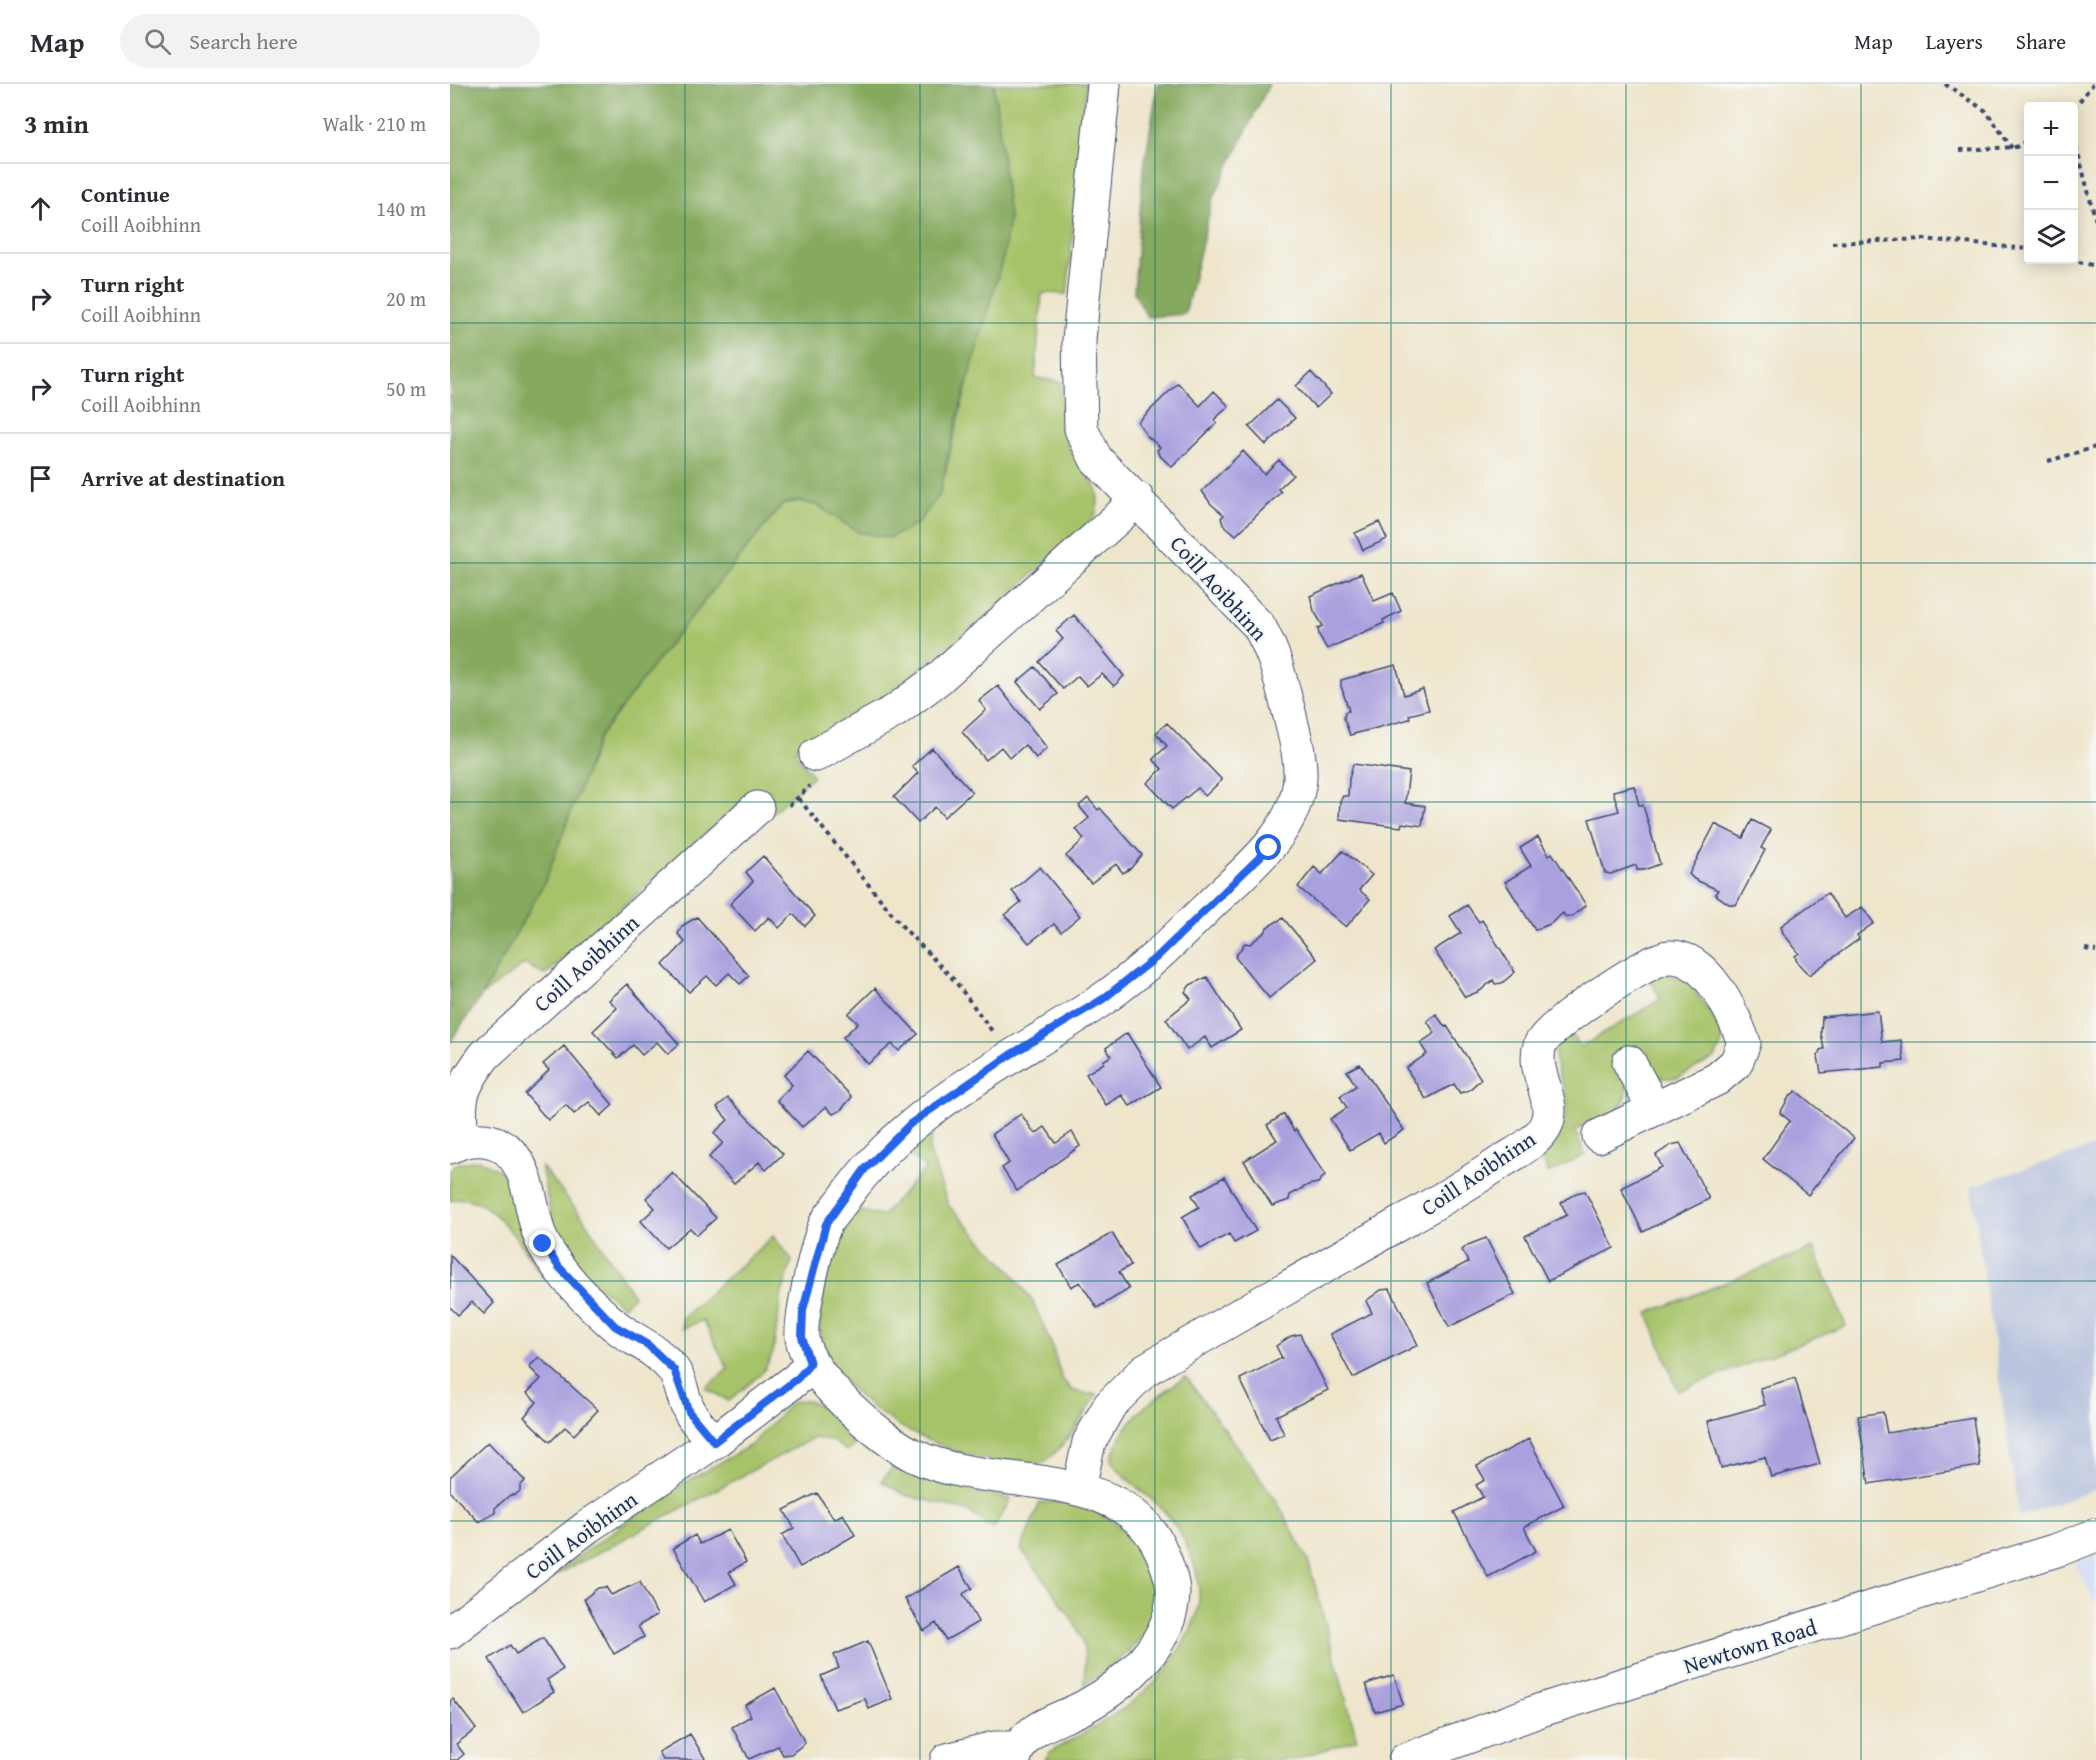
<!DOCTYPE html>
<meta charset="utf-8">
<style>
:root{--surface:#fff;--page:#f2f2f3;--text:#2b2b33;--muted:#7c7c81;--line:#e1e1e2}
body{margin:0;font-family:"Gentium Book Plus",serif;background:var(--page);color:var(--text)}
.controls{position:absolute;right:18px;top:18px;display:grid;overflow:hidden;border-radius:6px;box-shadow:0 3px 15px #0003}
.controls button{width:54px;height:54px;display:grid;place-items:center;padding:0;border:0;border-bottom:2px solid var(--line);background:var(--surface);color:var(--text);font:30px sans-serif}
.stop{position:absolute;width:18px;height:18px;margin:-14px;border:4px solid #2563eb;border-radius:50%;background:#fff}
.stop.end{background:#2563eb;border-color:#fff;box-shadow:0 2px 6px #0008}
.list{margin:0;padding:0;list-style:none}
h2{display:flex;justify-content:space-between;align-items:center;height:78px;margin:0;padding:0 24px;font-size:26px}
h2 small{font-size:20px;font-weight:400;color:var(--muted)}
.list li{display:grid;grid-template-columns:39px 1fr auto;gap:18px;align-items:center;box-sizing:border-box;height:90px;padding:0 24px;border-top:2px solid var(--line)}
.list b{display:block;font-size:22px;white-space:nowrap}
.list p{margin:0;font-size:20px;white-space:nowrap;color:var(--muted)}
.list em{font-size:20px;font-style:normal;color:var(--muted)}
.icon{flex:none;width:33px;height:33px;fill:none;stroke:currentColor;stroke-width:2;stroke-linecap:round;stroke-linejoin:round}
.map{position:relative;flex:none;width:1646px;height:1676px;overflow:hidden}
header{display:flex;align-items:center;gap:36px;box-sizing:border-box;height:84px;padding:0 30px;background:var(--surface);border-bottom:2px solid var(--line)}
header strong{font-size:28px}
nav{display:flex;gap:33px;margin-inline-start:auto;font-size:21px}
.search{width:420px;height:54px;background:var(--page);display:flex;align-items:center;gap:15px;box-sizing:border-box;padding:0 21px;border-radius:33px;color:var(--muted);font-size:22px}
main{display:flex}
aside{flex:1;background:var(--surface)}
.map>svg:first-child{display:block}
.built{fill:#cfdafa}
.industrial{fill:#bac4de}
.green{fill:#a7c369;stroke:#617964;stroke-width:1.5}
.forest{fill:#85a95d;stroke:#506c5e;stroke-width:1.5}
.building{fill:#aaa0de}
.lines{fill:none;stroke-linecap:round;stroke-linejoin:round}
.street-casing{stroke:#3b4a6e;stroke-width:35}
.secondary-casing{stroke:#3b4a6e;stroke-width:35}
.path{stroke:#3b4a6e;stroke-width:4;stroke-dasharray:4.5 4.5;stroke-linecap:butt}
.street{stroke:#fff;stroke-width:33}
.secondary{stroke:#fff;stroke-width:33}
.route{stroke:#2563eb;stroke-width:8}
.grid{fill:none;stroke:#0f766e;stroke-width:1.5;stroke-opacity:0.55}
.labels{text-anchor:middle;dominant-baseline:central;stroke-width:4.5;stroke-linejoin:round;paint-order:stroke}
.street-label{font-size:22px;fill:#1b2f5e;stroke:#f6f6f2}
</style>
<header>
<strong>Map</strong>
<div class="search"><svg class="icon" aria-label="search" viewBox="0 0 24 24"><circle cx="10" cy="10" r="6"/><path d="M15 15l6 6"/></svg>Search here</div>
<nav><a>Map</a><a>Layers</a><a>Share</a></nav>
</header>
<main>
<aside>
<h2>3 min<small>Walk · 210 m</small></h2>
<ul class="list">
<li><svg class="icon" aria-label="ahead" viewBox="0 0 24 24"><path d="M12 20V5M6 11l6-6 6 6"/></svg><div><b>Continue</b><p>Coill Aoibhinn</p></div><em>140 m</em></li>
<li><svg class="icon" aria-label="right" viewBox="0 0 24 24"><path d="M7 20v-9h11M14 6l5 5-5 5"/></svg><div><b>Turn right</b><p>Coill Aoibhinn</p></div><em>20 m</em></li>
<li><svg class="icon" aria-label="right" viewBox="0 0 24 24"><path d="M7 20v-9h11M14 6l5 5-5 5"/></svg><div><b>Turn right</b><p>Coill Aoibhinn</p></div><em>50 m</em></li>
<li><svg class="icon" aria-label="arrive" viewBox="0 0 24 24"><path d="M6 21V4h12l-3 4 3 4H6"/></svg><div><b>Arrive at destination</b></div></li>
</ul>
</aside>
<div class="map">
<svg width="1646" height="1676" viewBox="0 0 1646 1676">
<rect width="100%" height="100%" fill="#f6f6f2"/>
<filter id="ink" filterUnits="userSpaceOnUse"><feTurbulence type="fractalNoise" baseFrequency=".0167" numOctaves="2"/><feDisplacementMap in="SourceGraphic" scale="12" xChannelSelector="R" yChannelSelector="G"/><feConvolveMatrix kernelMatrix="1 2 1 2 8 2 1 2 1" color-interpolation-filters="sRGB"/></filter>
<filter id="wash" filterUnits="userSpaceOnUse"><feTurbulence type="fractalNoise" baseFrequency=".008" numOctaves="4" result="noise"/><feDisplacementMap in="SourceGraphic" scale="24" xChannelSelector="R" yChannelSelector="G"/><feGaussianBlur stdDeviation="1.35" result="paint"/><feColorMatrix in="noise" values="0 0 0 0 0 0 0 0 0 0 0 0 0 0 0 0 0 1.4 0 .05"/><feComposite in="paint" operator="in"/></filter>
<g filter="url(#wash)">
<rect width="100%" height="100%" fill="#eee5cb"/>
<path class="built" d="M1646,1470V1522L1625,1479Z"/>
<path class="industrial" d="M1646,1062V1405L1569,1433L1521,1102Z"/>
<path class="green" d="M544,0H636L617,210L592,209L585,294L611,298C612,320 610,347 621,367C635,394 657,400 644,434L531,537L443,606L344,667L363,692L323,728L305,706L95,891L75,880L32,911L95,797L149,653L225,553L332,421C364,410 382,431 408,448L489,412L559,134Z
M1211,890L1224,891L1237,897L1272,944V959L1265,974L1227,994H1213L1202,989L1186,961L1164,973C1168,982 1177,995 1177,1004C1178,1030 1144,1038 1125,1046L1135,1071L1099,1089L1091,1074C1106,1058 1116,1044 1117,1021C1117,990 1088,975 1120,949L1131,963L1211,915L1200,896Z
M485,1041L479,1065L498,1121L561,1187L583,1218L601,1259L612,1295L622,1306L634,1310H647C636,1329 610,1371 590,1380C572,1387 531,1374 513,1369C459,1353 385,1312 371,1252C363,1217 386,1155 403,1125L432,1132L476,1084L455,1067Z
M29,1076L51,1087L64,1112L71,1149L94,1195C75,1168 39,1102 0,1117V1087L5,1080Z
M91,1082L133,1134L184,1212L173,1222L123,1181L105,1152Z
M323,1152L342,1176L331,1213L323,1269L313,1288L279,1317L255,1304L278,1285L253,1236L232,1245V1234Z
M1364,1164L1396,1242L1228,1307L1198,1229Z
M736,1293L826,1416L858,1476L907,1655L844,1676H594L600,1668C635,1648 674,1629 703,1600C720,1583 747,1542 749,1518C751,1489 738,1459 722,1437C705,1412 678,1402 661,1376C674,1334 701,1316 736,1293Z
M354,1316L368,1320L411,1356L397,1367L381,1356L363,1354L93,1498L214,1411L301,1361L342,1318Z
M447,1379L492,1400L561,1415L543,1445L518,1427L455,1411L431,1397Z
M590,1418C602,1419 619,1416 631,1420C670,1429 718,1489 704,1529C693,1561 661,1584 634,1601C635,1586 636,1573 633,1559C626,1534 587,1487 571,1465Z"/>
<path class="forest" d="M0,0H544L559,134L554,170L508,331L489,412L466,441L439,454L408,448L367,421L348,416L332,421L225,553L149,653L95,797L32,911L0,958Z
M708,0H819L762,117L735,230L697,233L684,208L693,89Z"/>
<g id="blocks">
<path class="building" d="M861,288L881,310L866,324L846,302Z
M728,299L750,322L764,307L779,322L764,336L767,339L722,383L709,371L707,366L710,363L697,352L688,338Z
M827,316L845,334L816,361L799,343Z
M793,367L814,390L829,376L843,391L828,405L831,408L786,451L773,440L771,434L774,431L761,420L752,407Z
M929,438L937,455L913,466L905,449Z
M911,489L924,517L943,509L951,527L933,536L934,539L877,565L869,551L868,544L873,542L864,527L860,512Z
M624,531L674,592L664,602L652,590L637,602L628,592L613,605L589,578L613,555L606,547Z
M946,581L954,611L973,605L979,626L959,631L960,635L900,651L894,635L895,628L899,627L891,602V596Z
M585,583L608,610L590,625L567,598Z
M548,602L597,664L586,674L575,661L560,674L551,663L536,676L512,648L536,626L529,617Z
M717,639L772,696L755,712L748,704L722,725L697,699L712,685L703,675L717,662L706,649Z
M482,664L522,708L494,733L485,723L468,739L444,713L468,689L462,682Z
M903,680L959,688L955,719L975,722L972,742L952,739L951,743L889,735L890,717L893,712H898L899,695Z
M1184,702L1189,721H1193L1210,780L1194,786H1187L1186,781L1161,790L1155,789L1139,735L1169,727L1163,707Z
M638,714L648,726L650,724L692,771L681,784L673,789L666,780L641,799L616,772L634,755L626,745L639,734L629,722Z
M1302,736L1321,746L1311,764L1315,766L1286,821L1279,820L1265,810L1268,806L1244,795L1239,790L1265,740L1293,754Z
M1088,753L1099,771L1102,769L1136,821L1122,832L1116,833L1113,829L1100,840L1085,846L1055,798L1081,782L1070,764Z
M893,767L922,791L909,806L920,815L896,843L848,803L864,783L872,790Z
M313,772L365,832L355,842L343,830L329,844L319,833L305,847L280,820L303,797L296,788Z
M590,783L630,832L611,848L604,840L579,859L555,831L571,818L562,807Z
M1377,809L1395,834L1412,823L1424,839L1407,851L1409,855L1359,891L1347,878L1345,872L1349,869L1333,849L1331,842Z
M1017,821L1029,838L1032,836L1065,888L1052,899L1045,900L1043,896L1030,907L1015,913L984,866L1011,849L1000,832Z
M247,833L299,892L290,900L279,889L266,901L257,892L239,908L213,881L235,858L228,850L232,842Z
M833,834L867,875L819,914L785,873L795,859L800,860L816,847L817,843Z
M757,893L791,946L762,964L755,953L737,966L716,935L741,915L735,908L740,901Z
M177,900L229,960L218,970L207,958L192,971L183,961L168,974L143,947L167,924L159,916Z
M425,904L468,950L449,967L442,960L418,980L393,953L408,939L398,930Z
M1428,927L1432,958L1451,956L1454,977L1433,979V983L1371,989L1368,972L1370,966L1374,965L1371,949L1372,933Z
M986,930L995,943L997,942L1031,995L1019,1006L1010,1009L1004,1000L976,1015L956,984L977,970L970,959L985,949L977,937Z
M677,949L711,1003L680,1022L672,1011L656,1021L636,990L654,979L653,977L661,972L656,964Z
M114,962L163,1021L151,1032L139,1018L124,1030L116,1021L98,1036L75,1010L99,986L93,980Z
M358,967L402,1013L390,1027L383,1030L376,1023L352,1043L327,1016L342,1001L334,991Z
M910,980L954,1046L934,1059L929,1049L900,1066L880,1035L897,1024L890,1012L906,1002L897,987Z
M1346,1007L1404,1054L1358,1111L1313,1075L1340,1037L1330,1029L1339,1013Z
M278,1014L333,1070L316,1086L309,1078L284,1100L259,1073L273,1059L264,1049L278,1036L267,1023Z
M571,1030L585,1050L595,1043L606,1059L622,1048L630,1062L567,1107L552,1084L559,1079L542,1050Z
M834,1030L844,1047L846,1045L875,1091L868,1099L858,1101L840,1111L839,1116L822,1122L794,1077L827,1056L817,1041Z
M1230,1059L1259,1115L1193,1148L1171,1104L1212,1083L1206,1071L1221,1061Z
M222,1088L266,1134L247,1151L240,1144L216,1164L191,1137L205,1124L196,1114Z
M774,1093L806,1147L784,1159L779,1150L751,1165L732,1133L749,1123L742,1111Z
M1135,1107L1164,1164L1098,1197L1075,1152L1117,1131L1111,1119L1126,1109Z
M662,1149L681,1181L669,1188L679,1205L647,1224L630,1198L621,1203L608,1181Z
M1036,1154L1065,1210L999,1243L977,1199L1018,1178L1012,1166L1018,1161Z
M0,1171L44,1219L34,1230L22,1218L8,1231L0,1223Z
M940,1205L968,1261L903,1294L880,1250L922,1229L916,1217L931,1206Z
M850,1250L878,1306L826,1332L834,1350L820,1356L790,1295L832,1274L826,1262L841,1252Z
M89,1273L148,1326L124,1351L115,1343L100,1358L74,1333L87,1318L77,1309L91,1295L79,1283Z
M1345,1294L1370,1380L1321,1393L1315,1373L1271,1384L1258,1337L1315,1321L1310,1304Z
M1433,1328L1437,1349L1523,1334L1530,1382L1419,1400L1408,1332Z
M1079,1355L1114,1422L1074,1443L1086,1467L1038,1493L1004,1428L1033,1413L1026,1401L1035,1396L1027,1382Z
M38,1358L75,1397L70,1402V1407L65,1411H60L45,1424V1429L29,1438L0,1408V1393Z
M367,1409L384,1435L393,1430L405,1451L350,1483L332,1451L344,1444L334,1426Z
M278,1446L296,1478L279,1488L286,1500L254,1518L223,1464L245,1451L250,1460Z
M509,1483L522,1504L513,1510L528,1538L496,1556L486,1539L474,1547L455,1515Z
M190,1498L207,1531L188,1542L194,1553L164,1570L134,1515L148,1504L156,1503L161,1511Z
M93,1554L113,1585L97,1596L104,1608L73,1628L39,1575L60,1561L66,1570Z
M418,1557L442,1615L419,1625L415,1615L385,1625L371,1592L389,1584L384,1571Z
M944,1591L953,1620L925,1628L916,1600Z
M325,1604L355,1659L341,1670L333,1671L328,1662L299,1675L282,1643L301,1632L295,1621Z
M3,1615L26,1645L6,1660L14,1670L7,1676H0V1617Z
M240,1650L256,1676H213L209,1668Z"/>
</g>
</g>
<g filter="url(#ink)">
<use href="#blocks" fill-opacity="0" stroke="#3b4a6e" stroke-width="1.5"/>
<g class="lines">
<defs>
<path id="street" d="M366,671L445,627L488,595L671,431L687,414
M1179,978L1204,1025
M12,1057C8,1015 9,1005 35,971L307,724
M0,1063C15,1055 36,1052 52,1062C84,1082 78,1132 94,1161C110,1190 139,1219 163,1240C183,1257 203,1262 222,1284C231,1295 232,1313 239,1326C244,1338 256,1348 264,1358
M629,1404L639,1358L660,1321L695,1286C778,1237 863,1189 947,1141C982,1121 1017,1101 1051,1078C1062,1071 1076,1064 1085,1055C1119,1025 1079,994 1090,961C1097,942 1199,874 1219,873C1257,871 1283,929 1294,959L1286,979L1267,995L1149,1052
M0,1548L137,1443L264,1358L348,1294L360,1280
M497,1676L544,1664H567
M564,1676C573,1642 606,1638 634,1623C675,1601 722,1559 723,1509C723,1497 717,1481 712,1469C674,1377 539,1409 465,1372C429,1355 358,1293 352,1254C350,1234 367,1158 376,1139C381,1130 390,1121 396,1112C462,1019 562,977 653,915C695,886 730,850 766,815C801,782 846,746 850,694C851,672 844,650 839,628C830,595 826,572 809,542L646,375L631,345L629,256L654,0"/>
<path id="secondary" d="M955,1676L1091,1626L1610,1465L1646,1451"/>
</defs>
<use href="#street" class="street-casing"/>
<use href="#secondary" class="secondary-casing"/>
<path class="path" d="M1495,0L1536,27L1562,64
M1624,24L1643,0
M1624,54L1646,137
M1510,66L1566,63L1578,56
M1382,159L1473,155L1578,165
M1620,176L1646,182
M1598,377L1646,363
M349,715L452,842L505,897L542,947
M339,722L360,702
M1635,865L1646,867"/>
<use href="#street" class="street"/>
<use href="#secondary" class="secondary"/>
</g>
</g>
<g class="lines" filter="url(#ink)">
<path class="route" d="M93,1160L109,1183L165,1242L198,1261L224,1286L239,1328L264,1358L348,1294L360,1280L352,1253L353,1226L376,1140L415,1085L460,1040L560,971L653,915L708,872L819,764"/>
</g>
<path class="grid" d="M235,0V1676M470,0V1676M705,0V1676M941,0V1676M1176,0V1676M1411,0V1676M0,239H1646M0,479H1646M0,718H1646M0,958H1646M0,1197H1646M0,1437H1646"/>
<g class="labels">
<g class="street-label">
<text transform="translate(769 504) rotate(48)">Coill Aoibhinn</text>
<text transform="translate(136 879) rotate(-42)">Coill Aoibhinn</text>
<text transform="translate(1028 1089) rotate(-34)">Coill Aoibhinn</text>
<text transform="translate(131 1451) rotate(-36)">Coill Aoibhinn</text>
<text transform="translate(1300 1562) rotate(-17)">Newtown Road</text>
</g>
</g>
</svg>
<div class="controls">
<button>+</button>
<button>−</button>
<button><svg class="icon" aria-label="layers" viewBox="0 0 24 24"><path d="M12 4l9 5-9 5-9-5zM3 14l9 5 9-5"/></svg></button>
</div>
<div class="stop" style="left:819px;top:764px"></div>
<div class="stop end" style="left:93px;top:1160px"></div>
</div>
</main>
